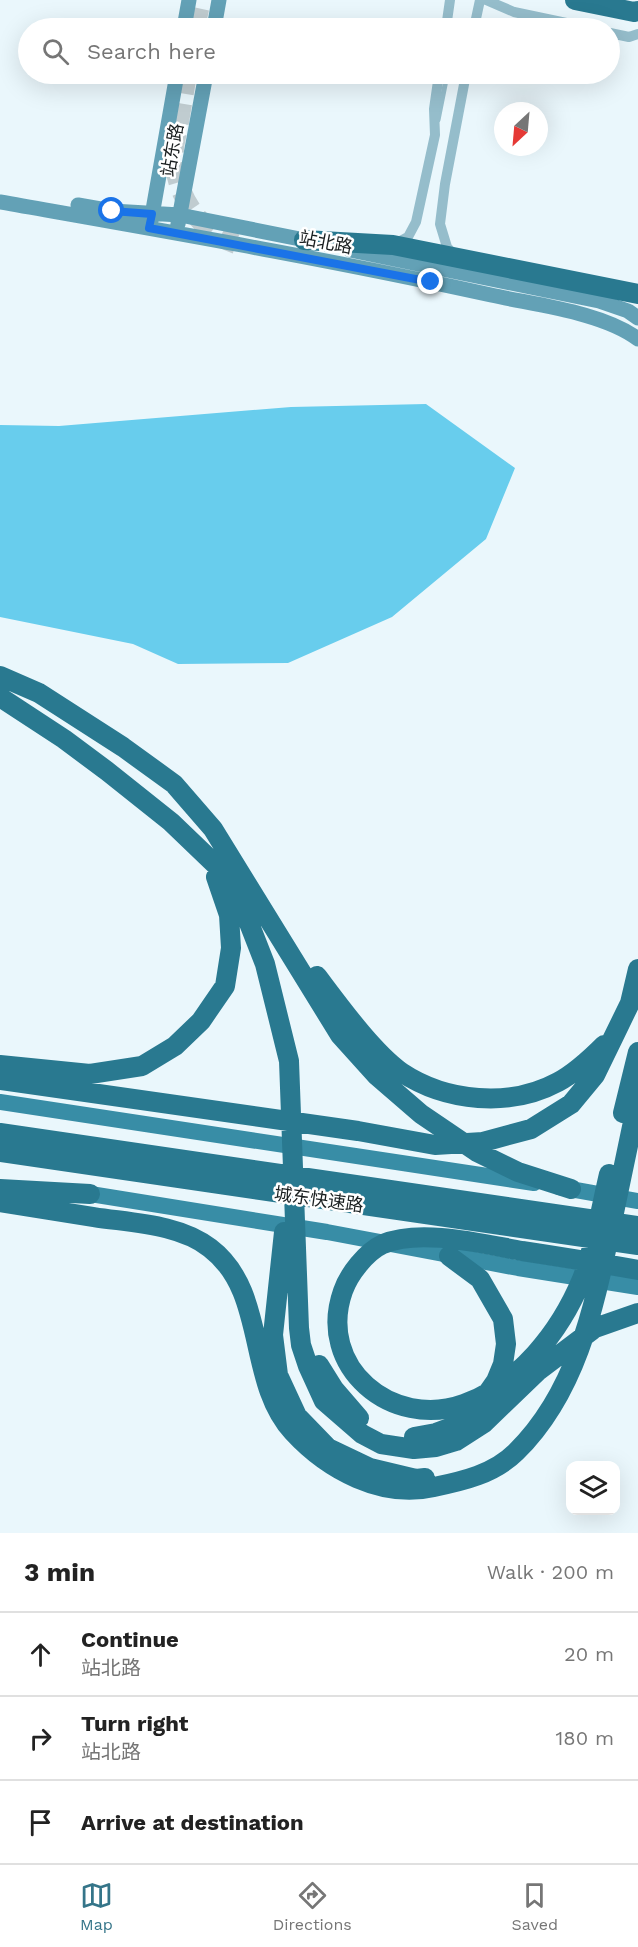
<!DOCTYPE html>
<meta charset="utf-8">
<style>
:root{--surface:#fff;--page:#f2f2f2;--text:#222;--muted:#767676;--line:#e0e0e0;--accent:#357589}
body{margin:0;font-family:"Work Sans","Noto Sans SC",sans-serif;background:var(--page);color:var(--text)}
.controls{position:absolute;right:18px;bottom:18px;display:grid;overflow:hidden;border-radius:12px;box-shadow:0 6px 24px #0002}
.controls button{width:54px;height:54px;display:grid;place-items:center;padding:0;border:0;border-bottom:2px solid var(--line);background:var(--surface);color:var(--text);font:30px sans-serif}
.compass{position:absolute;left:494px;top:102px;width:54px;height:54px;border-radius:50%;background:var(--surface);box-shadow:0 6px 24px #0002;rotate:206deg}
.stop{position:absolute;width:18px;height:18px;margin:-14px;border:4px solid #1a73e8;border-radius:50%;background:#fff}
.stop.end{background:#1a73e8;border-color:#fff;box-shadow:0 2px 6px #0008}
.list{margin:0;padding:0;list-style:none}
h2{display:flex;justify-content:space-between;align-items:center;height:78px;margin:0;padding:0 24px;font-size:26px}
h2 small{font-size:20px;font-weight:400;color:var(--muted)}
.list li{display:grid;grid-template-columns:39px 1fr auto;gap:18px;align-items:center;box-sizing:border-box;height:84px;padding:0 24px;border-top:2px solid var(--line)}
.list b{display:block;font-size:22px;white-space:nowrap}
.list p{margin:0;font-size:20px;white-space:nowrap;color:var(--muted)}
.list em{font-size:20px;font-style:normal;color:var(--muted)}
.icon{flex:none;width:33px;height:33px;fill:none;stroke:currentColor;stroke-width:2;stroke-linecap:round;stroke-linejoin:round}
.map{position:relative;flex:none;width:638px;height:1533px;overflow:hidden}
.search{position:absolute;background:var(--surface);box-shadow:0 6px 24px #0002;left:18px;right:18px;top:18px;height:66px;display:flex;align-items:center;gap:15px;box-sizing:border-box;padding:0 21px;border-radius:33px;color:var(--muted);font-size:22px}
.sheet{height:330px;background:var(--surface)}
nav{display:flex;justify-content:space-around;align-items:center;box-sizing:border-box;height:84px;border-top:2px solid var(--line);background:var(--surface);font-size:16px;color:var(--muted)}
nav a{display:grid;justify-items:center;gap:3px}
nav .on{color:var(--accent)}
.map>svg:first-child{display:block}
.forest{fill:#68cded}
.lines{fill:none;stroke-linecap:round;stroke-linejoin:round}
.highway-tunnel{stroke:#c0ccd0;stroke-width:20;stroke-dasharray:20 10;stroke-linecap:butt}
.lane{stroke:#95bdcb;stroke-width:5}
.street{stroke:#95bdcb;stroke-width:10}
.secondary{stroke:#63a1b6;stroke-width:15}
.primary{stroke:#388da6;stroke-width:16}
.highway{stroke:#297990;stroke-width:20}
.route{stroke:#1a73e8;stroke-width:8}
.labels{text-anchor:middle;dominant-baseline:central;stroke-width:5;stroke-linejoin:round;paint-order:stroke}
.street-label{font-size:18px;fill:#1a1f20;stroke:#fff}
</style>
<div class="map">
<svg width="638" height="1533" viewBox="0 0 638 1533">
<rect width="100%" height="100%" fill="#eaf7fc"/>
<path class="forest" d="M426,404L515,468L486,539L392,617L288,663L178,664L133,644L0,617V425L59,426L291,407Z"/>
<g class="lines">
<path class="highway-tunnel" d="M195,28L201,0
M187,74C184,92 181,110 178,128C176,137 173,147 174,155C175,194 198,231 236,244"/>
<path class="lane" d="M438,120L446,80"/>
<path class="street" d="M486,0L514,12L590,28
M446,28L450,0
M474,28L480,0
M610,33L629,37L638,34
M395,244L408,237L416,222L435,135L434,109L439,74
M454,255L447,247L440,224L445,184L466,74"/>
<path class="secondary" d="M184,28L189,0
M214,28L219,0
M0,202C164,231 328,259 491,295C535,305 602,312 638,339
M78,205L112,211L180,215L315,242
M151,221L177,74
M178,224L206,74
M350,250L599,301L628,311L638,318"/>
<path class="primary" d="M0,1102L534,1183
M559,1187L638,1201
M78,1192L327,1232L518,1268L638,1287"/>
<path class="highway" d="M575,0L634,12L638,11
M304,240L393,245L638,294
M0,676L39,693L123,747L174,784L213,829L340,1035L377,1076L421,1114L477,1152L518,1172L571,1189
M0,697L64,739L107,771L171,822L221,870L240,900L265,964L289,1061L299,1328L301,1345L308,1366L324,1401L362,1434L381,1444L414,1449L436,1447L456,1441L484,1423L538,1371L595,1328L638,1313
M317,976C339,1005 372,1051 401,1072C446,1102 510,1108 558,1082C575,1073 590,1059 604,1045
M0,1065L90,1074L142,1066L175,1046L201,1021L225,986L231,948L229,915L216,877
M0,1080L358,1131L435,1145L483,1142L531,1129L571,1104L595,1075L614,1036L630,1003L638,969
M623,1113L638,1052
M0,1133L638,1226
M0,1152L638,1245
M609,1174C601,1208 595,1246 582,1279C560,1332 519,1384 464,1404C392,1430 316,1367 343,1291C349,1274 366,1252 383,1244C420,1228 483,1244 522,1251C561,1257 599,1263 638,1270
M0,1189L90,1194
M0,1202C31,1207 63,1212 94,1217C132,1223 179,1224 210,1248C268,1292 246,1381 293,1432C328,1470 382,1499 434,1487C463,1481 494,1474 516,1452C577,1392 594,1307 611,1227C620,1184 629,1141 638,1098
M284,1232L273,1335L278,1375L297,1416L328,1448L370,1468L416,1479L425,1478
M319,1365L334,1389L359,1418
M414,1437L436,1433L455,1426L482,1401L496,1381L503,1364L506,1344L503,1319L480,1279L449,1256"/>
</g>
<g class="lines">
<path class="route" d="M112,211L152,214L149,228L431,282"/>
</g>
<g class="labels">
<g class="street-label">
<text transform="translate(172 150) rotate(-80)">站东路</text>
<text transform="translate(326 242) rotate(11)">站北路</text>
<text transform="translate(319 1199) rotate(8)">城东快速路</text>
</g>
</g>
</svg>
<div class="controls">
<button><svg class="icon" aria-label="layers" viewBox="0 0 24 24"><path d="M12 4l9 5-9 5-9-5zM3 14l9 5 9-5"/></svg></button>
</div>
<svg class="compass" viewBox="-18 -18 36 36"><path d="M0-13l5 13h-10z" fill="#e53935"/><path d="M0 13l5-13h-10z" fill="#767676"/></svg>
<div class="stop" style="left:112px;top:211px"></div>
<div class="stop end" style="left:431px;top:282px"></div>
<div class="search"><svg class="icon" aria-label="search" viewBox="0 0 24 24"><circle cx="10" cy="10" r="6"/><path d="M15 15l6 6"/></svg>Search here</div>
</div>
<section class="sheet">
<h2>3 min<small>Walk · 200 m</small></h2>
<ul class="list">
<li><svg class="icon" aria-label="ahead" viewBox="0 0 24 24"><path d="M12 20V5M6 11l6-6 6 6"/></svg><div><b>Continue</b><p>站北路</p></div><em>20 m</em></li>
<li><svg class="icon" aria-label="right" viewBox="0 0 24 24"><path d="M7 20v-9h11M14 6l5 5-5 5"/></svg><div><b>Turn right</b><p>站北路</p></div><em>180 m</em></li>
<li><svg class="icon" aria-label="arrive" viewBox="0 0 24 24"><path d="M6 21V4h12l-3 4 3 4H6"/></svg><div><b>Arrive at destination</b></div></li>
</ul>
</section>
<nav>
<a class="on"><svg class="icon" aria-label="map" viewBox="0 0 24 24"><path d="M3 6l6-2 6 2 6-2v14l-6 2-6-2-6 2zM9 4v14M15 6v14"/></svg>Map</a>
<a><svg class="icon" aria-label="directions" viewBox="0 0 24 24"><path d="M12 3l9 9-9 9-9-9zM9 14v-3h6M13 9l2 2-2 2"/></svg>Directions</a>
<a><svg class="icon" aria-label="saved" viewBox="0 0 24 24"><path d="M7 4h10v16l-5-4-5 4z"/></svg>Saved</a>
</nav>
